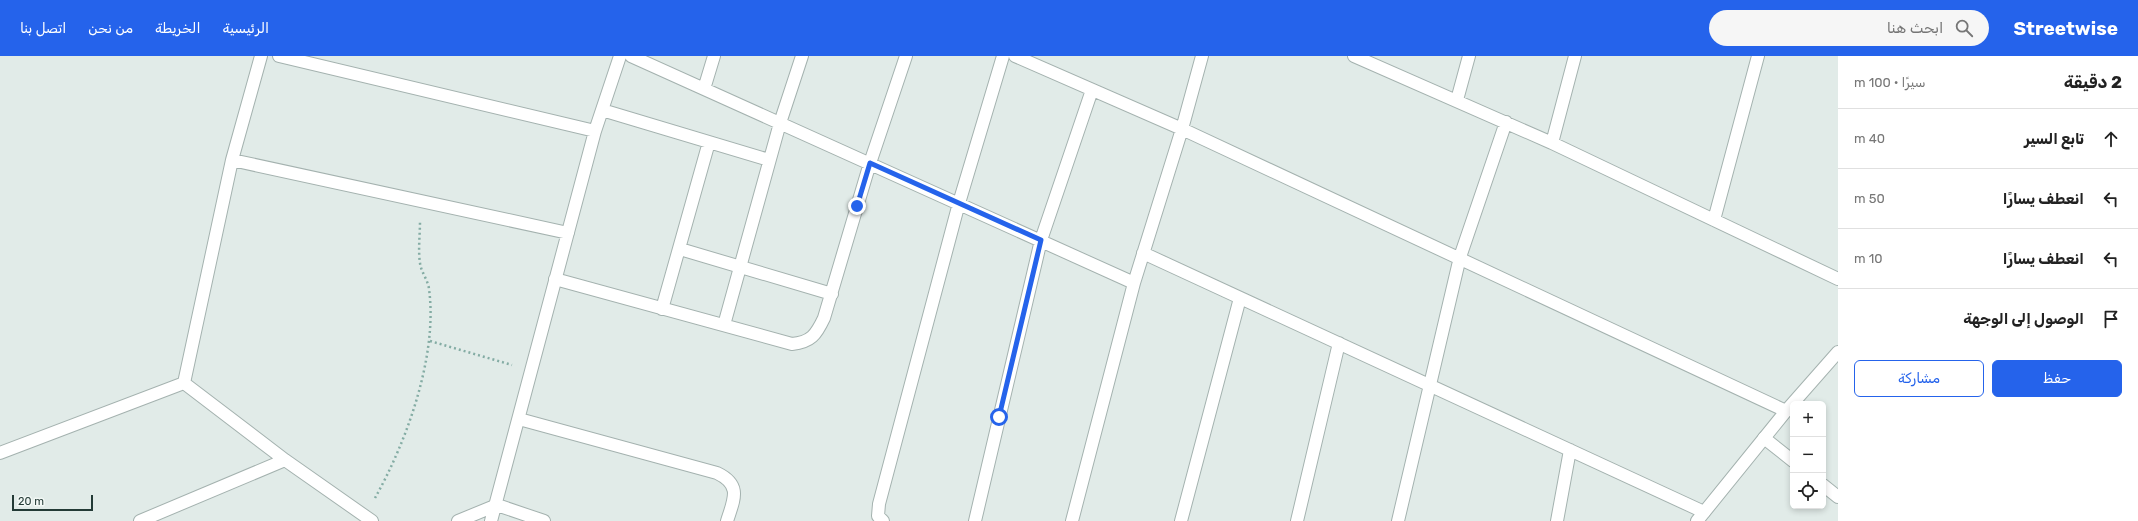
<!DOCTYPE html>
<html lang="ar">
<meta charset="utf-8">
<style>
:root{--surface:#fff;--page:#f6f6f6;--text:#222;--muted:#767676;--line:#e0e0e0;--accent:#2563eb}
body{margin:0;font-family:Rubik,"Noto Naskh Arabic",sans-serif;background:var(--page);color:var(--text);direction:rtl}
.controls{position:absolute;right:12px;bottom:12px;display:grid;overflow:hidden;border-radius:6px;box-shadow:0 2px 6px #0003}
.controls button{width:36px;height:36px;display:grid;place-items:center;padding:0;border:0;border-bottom:1px solid var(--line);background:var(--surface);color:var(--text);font:20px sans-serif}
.scale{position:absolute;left:12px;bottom:10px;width:81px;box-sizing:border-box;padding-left:4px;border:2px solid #233a36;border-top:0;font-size:11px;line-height:14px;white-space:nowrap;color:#233a36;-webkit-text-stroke:3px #f2f8f5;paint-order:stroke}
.stop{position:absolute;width:12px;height:12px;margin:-9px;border:3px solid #2563eb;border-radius:50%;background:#fff}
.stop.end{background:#2563eb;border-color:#fff;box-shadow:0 1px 4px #0008}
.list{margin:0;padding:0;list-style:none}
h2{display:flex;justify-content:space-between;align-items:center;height:52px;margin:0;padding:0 16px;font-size:17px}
h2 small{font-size:13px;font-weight:400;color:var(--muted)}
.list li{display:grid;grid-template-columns:26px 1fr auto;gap:12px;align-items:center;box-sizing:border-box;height:60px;padding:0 16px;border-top:1px solid var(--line)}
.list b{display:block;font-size:15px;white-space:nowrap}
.list em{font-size:13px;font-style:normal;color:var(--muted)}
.actions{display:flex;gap:8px;padding:12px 16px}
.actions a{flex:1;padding:9px 0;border:1px solid var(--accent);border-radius:6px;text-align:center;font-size:14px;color:var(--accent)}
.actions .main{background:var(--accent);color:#fff}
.icon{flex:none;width:22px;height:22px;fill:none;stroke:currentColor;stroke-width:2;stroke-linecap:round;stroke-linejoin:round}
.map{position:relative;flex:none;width:1838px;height:465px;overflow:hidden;direction:ltr}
header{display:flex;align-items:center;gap:24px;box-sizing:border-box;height:56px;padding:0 20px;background:var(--accent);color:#fff}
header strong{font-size:19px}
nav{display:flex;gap:22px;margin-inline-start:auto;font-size:14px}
.search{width:280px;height:36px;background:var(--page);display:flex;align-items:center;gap:10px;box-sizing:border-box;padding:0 14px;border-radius:22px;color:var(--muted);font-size:15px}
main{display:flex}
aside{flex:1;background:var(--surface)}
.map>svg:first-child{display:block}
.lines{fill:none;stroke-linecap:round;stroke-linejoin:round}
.minor-casing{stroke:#a4b2af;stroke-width:14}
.tertiary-casing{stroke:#a4b2af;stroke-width:14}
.path{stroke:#84aca4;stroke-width:2.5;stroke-dasharray:2 3;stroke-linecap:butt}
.minor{stroke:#fff;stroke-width:12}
.tertiary{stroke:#fff;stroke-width:12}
.route{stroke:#2563eb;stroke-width:5}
</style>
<header>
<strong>Streetwise</strong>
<div class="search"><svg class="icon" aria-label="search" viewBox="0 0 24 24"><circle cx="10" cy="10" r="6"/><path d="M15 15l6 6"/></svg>ابحث هنا</div>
<nav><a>الرئيسية</a><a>الخريطة</a><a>من نحن</a><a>اتصل بنا</a></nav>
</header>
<main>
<aside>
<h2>2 دقيقة<small>سيرًا · 100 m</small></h2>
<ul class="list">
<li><svg class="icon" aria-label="ahead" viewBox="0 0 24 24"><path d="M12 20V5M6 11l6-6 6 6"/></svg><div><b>تابع السير</b></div><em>40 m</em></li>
<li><svg class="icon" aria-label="left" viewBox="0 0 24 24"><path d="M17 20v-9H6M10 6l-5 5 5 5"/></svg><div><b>انعطف يسارًا</b></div><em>50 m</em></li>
<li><svg class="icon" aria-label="left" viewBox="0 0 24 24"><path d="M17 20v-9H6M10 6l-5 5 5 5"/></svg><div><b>انعطف يسارًا</b></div><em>10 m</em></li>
<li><svg class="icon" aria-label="arrive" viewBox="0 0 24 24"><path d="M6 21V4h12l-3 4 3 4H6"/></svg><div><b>الوصول إلى الوجهة</b></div></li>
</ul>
<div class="actions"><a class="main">حفظ</a><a>مشاركة</a></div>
</aside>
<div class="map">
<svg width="1838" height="465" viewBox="0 0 1838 465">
<rect width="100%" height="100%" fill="#e1ebe8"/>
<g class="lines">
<defs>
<path id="minor" d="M279,0L595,75
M631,0L1134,227
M1015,0L1182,73L1786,355
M1354,0L1552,87L1838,223
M704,33L714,0
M1457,44L1469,0
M602,54L769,104
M1552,87L1575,0
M232,104L568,177
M1714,164L1758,0
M680,193L832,238
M1143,197L1704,456
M555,223L792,288C811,286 816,279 824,262L870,107L906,0
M662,253L709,86
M724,269L780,67L802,0
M184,327L232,104L261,0
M519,363L717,417C742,429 734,443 727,465
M1764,382L1793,405
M0,397L184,327L285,404L372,465
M1823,429L1838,441
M140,465L285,404
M458,465L497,449L544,465
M491,465L595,75L620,0
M883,465L878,460L879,448L959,147L1003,0
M975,465L1041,184L1092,34
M1072,465L1134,227L1182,73L1202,0
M1181,465L1240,242
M1297,465L1339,287
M1398,465L1460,201L1506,66
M1557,465L1570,394"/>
<path id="tertiary" d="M1697,465L1786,355L1838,296"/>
</defs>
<use href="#minor" class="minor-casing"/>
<use href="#tertiary" class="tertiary-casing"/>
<path class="path" d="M430,285L512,309
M375,442C407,385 438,299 429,233C428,224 421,216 420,207C418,194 420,179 420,165"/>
<use href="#minor" class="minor"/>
<use href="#tertiary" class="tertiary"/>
</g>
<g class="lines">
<path class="route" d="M857,150L870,107L1041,184L999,361"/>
</g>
</svg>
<div class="controls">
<button>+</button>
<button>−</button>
<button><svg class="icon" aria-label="locate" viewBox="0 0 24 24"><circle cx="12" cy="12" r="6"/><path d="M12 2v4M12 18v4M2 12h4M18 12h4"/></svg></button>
</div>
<div class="scale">20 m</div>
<div class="stop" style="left:999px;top:361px"></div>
<div class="stop end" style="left:857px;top:150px"></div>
</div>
</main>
